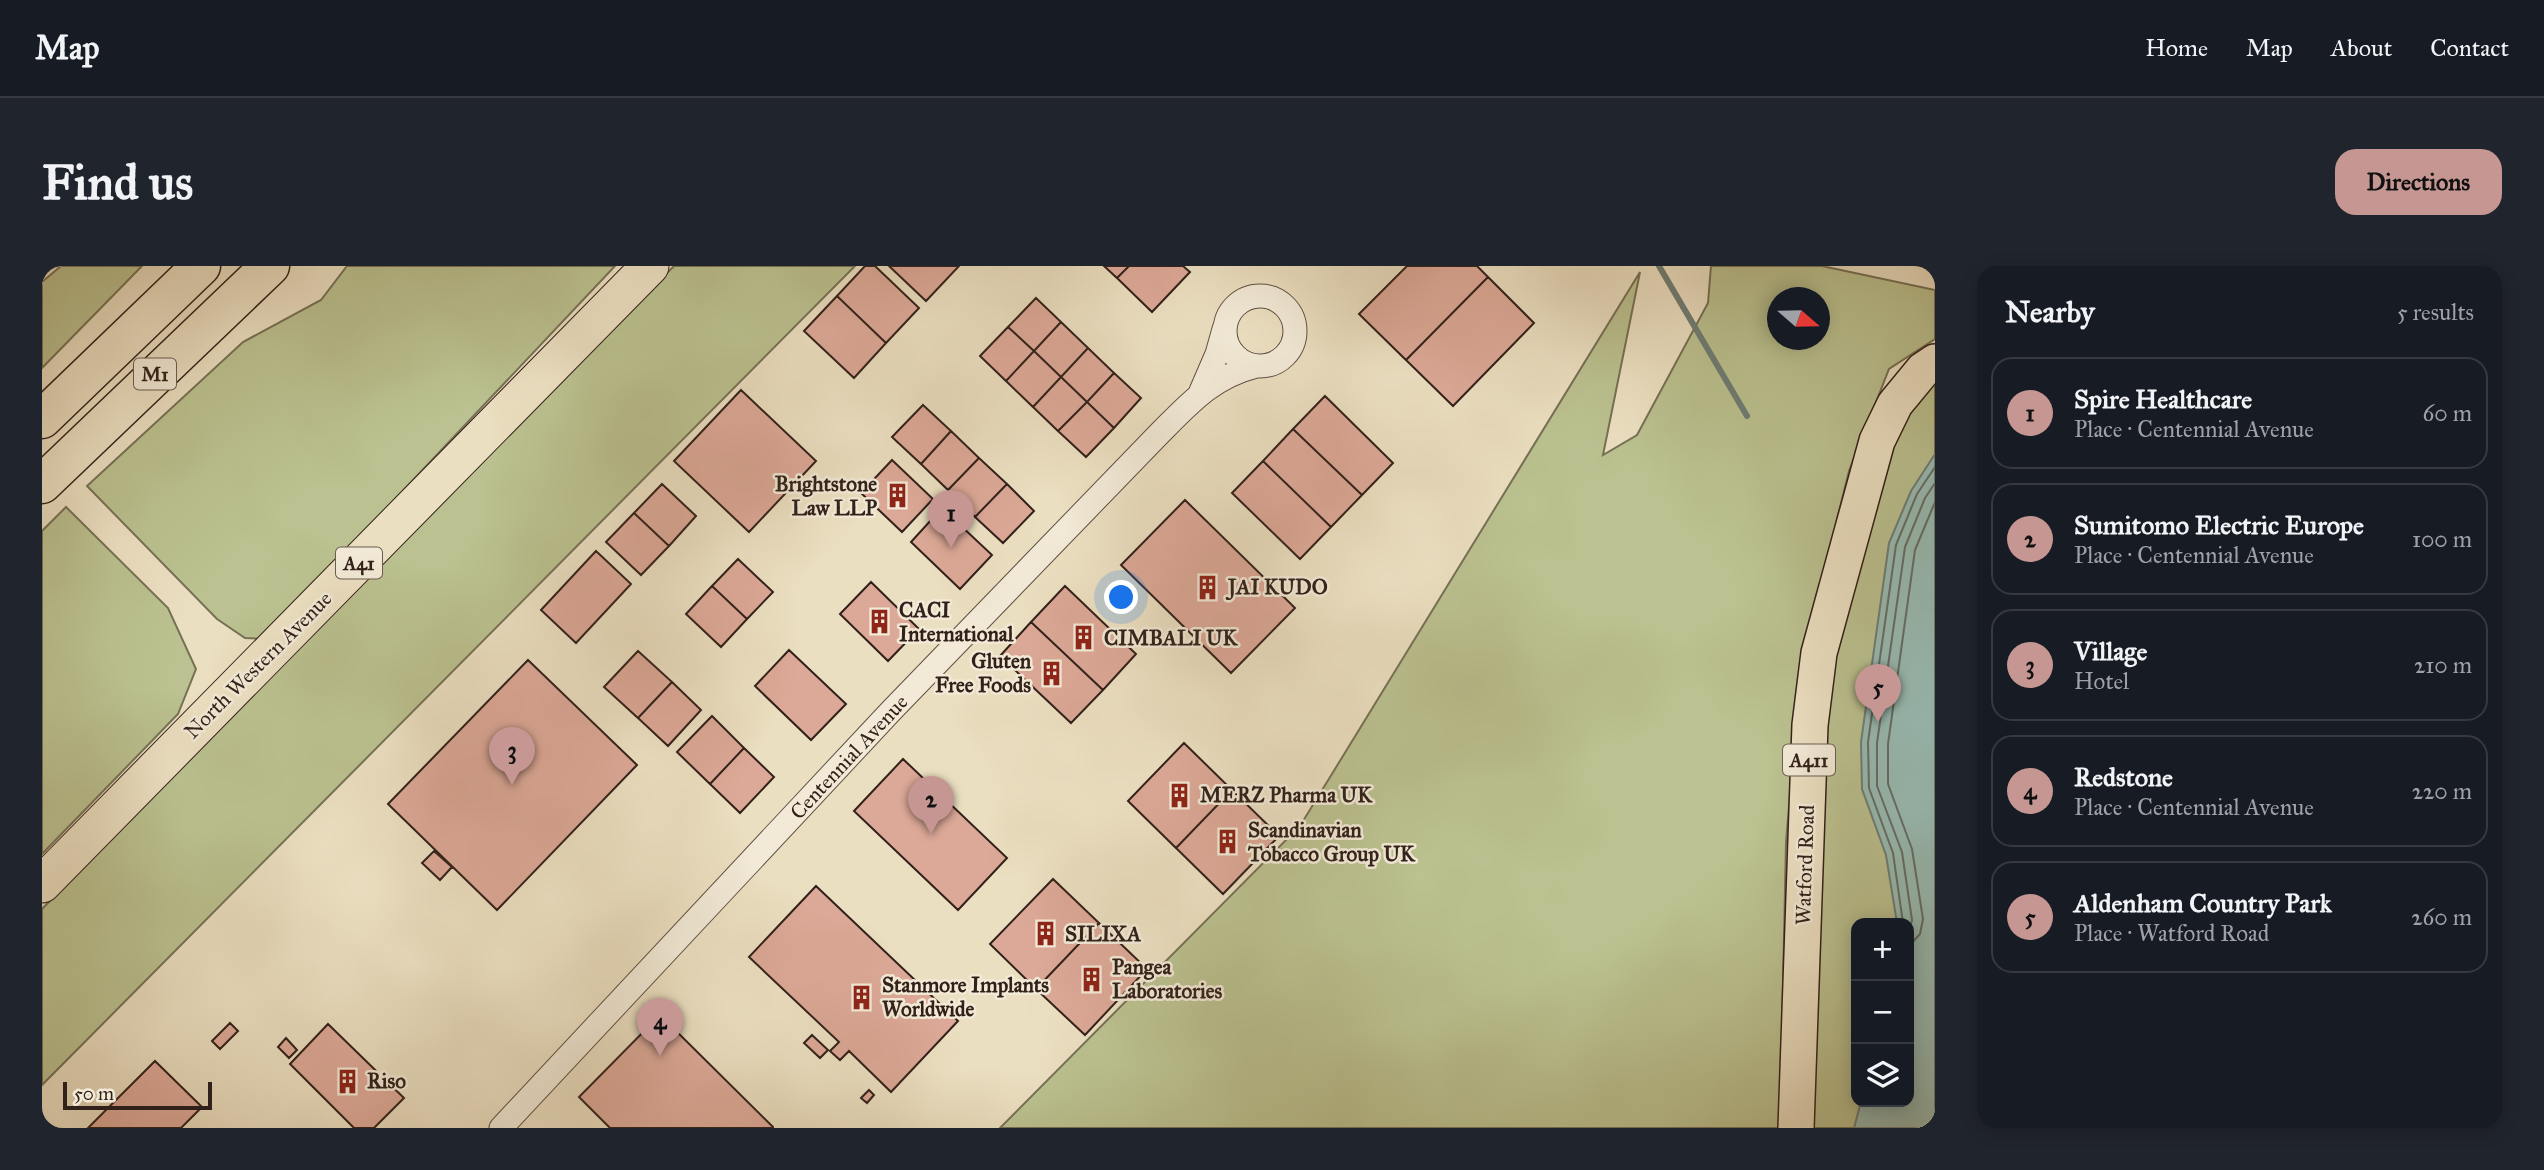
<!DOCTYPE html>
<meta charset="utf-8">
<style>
:root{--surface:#171b24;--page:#20242c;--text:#f1f3f6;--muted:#9ea1a6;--line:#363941;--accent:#c59692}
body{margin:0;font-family:"IM FELL Great Primer",serif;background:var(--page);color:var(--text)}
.controls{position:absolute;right:21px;bottom:21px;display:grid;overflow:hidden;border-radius:14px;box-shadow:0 4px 18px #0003}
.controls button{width:63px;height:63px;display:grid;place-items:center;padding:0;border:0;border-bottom:2px solid var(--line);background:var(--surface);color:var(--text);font:35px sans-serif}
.compass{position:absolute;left:1725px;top:21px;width:63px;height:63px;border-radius:50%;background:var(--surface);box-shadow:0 4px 18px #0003;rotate:110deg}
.scale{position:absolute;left:21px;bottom:18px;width:149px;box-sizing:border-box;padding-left:7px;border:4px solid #32211a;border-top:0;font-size:19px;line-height:24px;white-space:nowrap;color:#32211a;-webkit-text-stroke:5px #f2ead7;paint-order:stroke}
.you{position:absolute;left:1080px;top:332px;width:24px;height:24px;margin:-18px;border:5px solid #fff;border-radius:50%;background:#1a73e8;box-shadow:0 0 0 10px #1a73e833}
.badge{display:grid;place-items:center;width:46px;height:46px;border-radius:50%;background:var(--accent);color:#111;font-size:23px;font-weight:700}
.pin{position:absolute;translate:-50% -58px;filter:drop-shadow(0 2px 4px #0008)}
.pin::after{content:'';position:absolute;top:37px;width:24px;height:21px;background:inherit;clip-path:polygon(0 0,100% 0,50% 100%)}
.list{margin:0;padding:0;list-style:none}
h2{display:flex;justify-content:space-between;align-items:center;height:91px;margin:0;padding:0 28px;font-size:30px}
h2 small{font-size:23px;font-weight:400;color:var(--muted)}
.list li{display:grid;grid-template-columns:46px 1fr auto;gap:21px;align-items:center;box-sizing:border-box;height:112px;margin:0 14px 14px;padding:0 14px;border:2px solid var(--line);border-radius:21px}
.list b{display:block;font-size:26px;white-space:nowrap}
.list p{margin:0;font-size:23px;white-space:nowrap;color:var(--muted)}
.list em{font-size:23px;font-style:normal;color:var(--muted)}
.icon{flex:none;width:38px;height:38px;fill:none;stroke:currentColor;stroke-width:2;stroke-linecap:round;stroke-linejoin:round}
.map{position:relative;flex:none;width:1893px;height:862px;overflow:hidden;border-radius:21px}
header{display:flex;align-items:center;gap:42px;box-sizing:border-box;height:98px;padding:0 35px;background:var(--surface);border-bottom:2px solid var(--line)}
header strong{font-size:33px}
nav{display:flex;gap:38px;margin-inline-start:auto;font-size:24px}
.intro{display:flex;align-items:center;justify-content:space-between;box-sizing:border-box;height:168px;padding:0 42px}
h1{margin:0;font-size:49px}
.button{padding:18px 32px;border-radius:21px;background:var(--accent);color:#111;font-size:24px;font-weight:700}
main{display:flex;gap:42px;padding:0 42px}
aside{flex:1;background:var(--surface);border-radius:21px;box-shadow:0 4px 18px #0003}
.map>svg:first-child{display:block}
.green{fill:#bbc190;stroke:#767155;stroke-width:2;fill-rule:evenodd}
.water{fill:#98bcb4;stroke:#6f7e76;stroke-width:2}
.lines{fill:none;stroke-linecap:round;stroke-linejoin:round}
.shore{stroke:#656e67;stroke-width:2}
.stream{stroke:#6f7e76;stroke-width:6}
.building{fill:#dca897;stroke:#32211a;stroke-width:2}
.minor-casing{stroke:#605044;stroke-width:25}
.primary-casing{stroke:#32211a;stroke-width:38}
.trunk-casing{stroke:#32211a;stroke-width:39}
.motorway-casing{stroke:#32211a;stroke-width:41}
.minor{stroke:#f2ead7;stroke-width:23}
.primary{stroke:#ebdfc1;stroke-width:35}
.trunk{stroke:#ebdfc1;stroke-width:37}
.motorway{stroke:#ebdfc1;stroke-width:38}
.labels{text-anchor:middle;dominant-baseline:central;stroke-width:5;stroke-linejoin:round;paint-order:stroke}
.shield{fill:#f2ead7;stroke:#6c5d53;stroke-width:2}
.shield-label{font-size:19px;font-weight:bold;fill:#32211a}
.poi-label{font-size:21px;font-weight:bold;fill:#32211a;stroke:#f2ead7;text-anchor:start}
.street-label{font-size:21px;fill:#32211a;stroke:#f2ead7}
</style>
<header>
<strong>Map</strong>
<nav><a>Home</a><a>Map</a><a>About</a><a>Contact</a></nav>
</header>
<div class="intro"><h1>Find us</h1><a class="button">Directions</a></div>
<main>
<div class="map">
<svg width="1893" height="862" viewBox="0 0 1893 862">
<rect width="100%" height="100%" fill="#ebdfc1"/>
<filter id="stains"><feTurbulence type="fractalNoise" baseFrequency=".00286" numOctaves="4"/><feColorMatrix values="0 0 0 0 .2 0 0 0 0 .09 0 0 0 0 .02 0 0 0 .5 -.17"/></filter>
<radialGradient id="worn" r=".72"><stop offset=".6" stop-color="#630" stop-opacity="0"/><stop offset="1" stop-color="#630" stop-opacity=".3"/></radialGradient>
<path class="green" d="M19,0H100L0,102V16Z
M305,0H573L221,373L203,372L175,353L45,220L201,76L279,34Z
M632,0H813L0,819V643Z
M1669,0H1780L1893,24V73L1847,103L1807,205L1759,399L1744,576L1738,862H958L1258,560L1598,6L1561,189L1595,169L1666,37ZM1736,32H1778V74H1736Z
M1893,107V862H1767L1786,391L1855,153ZM1814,657H1867V836H1814Z
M24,241L126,342L154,403L136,448L0,588V265Z"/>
<path class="water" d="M1893,188V862H1812L1819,836H1867V657H1855L1844,589L1820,523L1819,476L1847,277L1869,225Z"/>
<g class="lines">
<path class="shore" d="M1861,657L1851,587L1827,522L1826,476L1854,279L1875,228L1893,201
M1867,666L1870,654L1860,586L1835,520V477L1863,281L1883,232L1893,217
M1867,680L1878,668L1881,653L1870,583L1846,518V478L1873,284L1893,236"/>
<path class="stream" d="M1617,0L1705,150"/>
</g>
<path class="building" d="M823,0H833L877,42L844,77L795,30Z
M847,0H917L884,35Z
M1062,0H1087L1075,12Z
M1087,0H1141L1148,6L1110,46L1075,12Z
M1365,0H1435L1446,11L1364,94L1317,48Z
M1446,11L1492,57L1411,140L1364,94Z
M795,30L844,77L812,112L762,65Z
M994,32L1019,56L992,85L966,61Z
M1019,56L1046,82L1019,111L992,85Z
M966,61L992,85L964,115L938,90Z
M1046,82L1072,107L1045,136L1019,111Z
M992,85L1019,111L991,141L964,115Z
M1072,107L1099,132L1072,162L1045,136Z
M1019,111L1045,136L1016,165L991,141Z
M699,124L774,195L707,266L632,195Z
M1283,130L1351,197L1320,229L1251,163Z
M1045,136L1072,162L1044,191L1016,165Z
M881,139L909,165L879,198L850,171Z
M1251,163L1320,229L1289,261L1221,195Z
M909,165L937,192L906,224L879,198Z
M937,192L965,218L933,251L906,224Z
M850,194L891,233L860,266L819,227Z
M1221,195L1289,261L1258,293L1190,227Z
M620,218L654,250L627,280L592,247Z
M965,218L992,245L961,277L933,251Z
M1143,234L1253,342L1189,407L1079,299Z
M900,242L950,289L918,323L869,276Z
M592,247L627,280L599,309L564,276Z
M554,285L589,318L534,377L499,344Z
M696,293L731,326L705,353L670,320Z
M829,316L877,363L846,395L798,348Z
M670,320L705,353L679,381L644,348Z
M1023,320L1094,388L1061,424L989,356Z
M989,356L1061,424L1029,457L958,390Z
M747,384L804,438L769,474L713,420Z
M596,385L630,416L596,452L562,421Z
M486,394L595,499L455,644L346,538Z
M630,416L659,444L626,480L596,452Z
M670,450L702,482L668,518L635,486Z
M1142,477L1190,524L1134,582L1086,535Z
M702,482L732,511L698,547L668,518Z
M861,493L965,592L916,644L812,545Z
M1190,524L1237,570L1181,628L1134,582Z
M392,585L410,601L398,614L380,597Z
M1011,613L1057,657L994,723L948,678Z
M774,620L916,755L849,826L807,785L798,794L788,785L797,776L707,691Z
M1057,657L1105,703L1043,769L994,723Z
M618,749L731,861V862H568L537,831Z
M188,757L196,765L178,783L170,775Z
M286,758L362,832L332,862H312L248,798Z
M770,769L786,784L778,792L762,777Z
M244,772L255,784L247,792L236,781Z
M113,795L160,841L139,862H46Z
M827,824L832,829L825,837L819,832Z"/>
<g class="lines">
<defs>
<path id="minor" d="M1183 65a35 35 0 1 1 70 0a35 35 0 1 1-70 0Z
M1159,125L1175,88L1182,63
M459,862L849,445L1116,169C1147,138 1170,111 1214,100"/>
<path id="primary" d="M1754,862L1768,459L1777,387L1835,175L1853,138L1881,104L1893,96"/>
<path id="trunk" d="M0,618L608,0"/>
<path id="motorway" d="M0,153L159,0
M0,218L228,0"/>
</defs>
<use href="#minor" class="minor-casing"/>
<use href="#primary" class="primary-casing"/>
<use href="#trunk" class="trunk-casing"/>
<use href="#motorway" class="motorway-casing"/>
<use href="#minor" class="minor"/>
<use href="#primary" class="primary"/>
<use href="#trunk" class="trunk"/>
<use href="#motorway" class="motorway"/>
</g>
<defs>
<symbol id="building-bare" viewBox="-9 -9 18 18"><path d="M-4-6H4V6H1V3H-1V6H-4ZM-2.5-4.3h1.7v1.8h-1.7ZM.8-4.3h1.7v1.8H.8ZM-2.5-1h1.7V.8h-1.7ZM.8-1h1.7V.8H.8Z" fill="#8f2418" stroke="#f2ead7" stroke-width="2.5" paint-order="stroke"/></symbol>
</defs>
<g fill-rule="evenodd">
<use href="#building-bare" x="838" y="212" width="35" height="35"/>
<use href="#building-bare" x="1148" y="304" width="35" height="35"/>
<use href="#building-bare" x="820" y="338" width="35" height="35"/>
<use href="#building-bare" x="1024" y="354" width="35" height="35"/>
<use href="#building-bare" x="992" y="390" width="35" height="35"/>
<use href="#building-bare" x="1120" y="512" width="35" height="35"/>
<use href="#building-bare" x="1168" y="558" width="35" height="35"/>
<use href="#building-bare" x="986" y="650" width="35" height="35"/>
<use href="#building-bare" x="1032" y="696" width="35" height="35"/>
<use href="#building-bare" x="802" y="714" width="35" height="35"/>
<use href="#building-bare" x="288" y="798" width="35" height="35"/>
</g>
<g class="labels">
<g class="shield">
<rect x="92" y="92.5" width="42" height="31" rx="5"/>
<rect x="294" y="281.5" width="46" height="31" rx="5"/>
<rect x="1741" y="478.5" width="52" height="31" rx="5"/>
</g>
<g class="shield-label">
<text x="113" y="108">M1</text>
<text x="317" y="297">A41</text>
<text x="1767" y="494">A411</text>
</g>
<g class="poi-label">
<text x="835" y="218" text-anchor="end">Brightstone<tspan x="835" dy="24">Law LLP</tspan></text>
<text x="1186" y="321">JAI KUDO</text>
<text x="857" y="344">CACI<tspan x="857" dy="24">International</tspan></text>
<text x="1062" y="372">CIMBALI UK</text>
<text x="989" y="395" text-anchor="end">Gluten<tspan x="989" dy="24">Free Foods</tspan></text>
<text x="1158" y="529">MERZ Pharma UK</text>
<text x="1206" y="564">Scandinavian<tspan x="1206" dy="24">Tobacco Group UK</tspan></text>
<text x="1023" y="668">SILIXA</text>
<text x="1070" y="701">Pangea<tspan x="1070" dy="24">Laboratories</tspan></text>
<text x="840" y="719">Stanmore Implants<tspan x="840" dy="24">Worldwide</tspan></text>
<text x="325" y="815">Riso</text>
</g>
<g class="street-label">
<text transform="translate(216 399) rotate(-45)">North Western Avenue</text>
<text transform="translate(807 491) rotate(-47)">Centennial Avenue</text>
<text transform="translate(1763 599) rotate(-88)">Watford Road</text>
</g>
</g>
<rect width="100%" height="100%" filter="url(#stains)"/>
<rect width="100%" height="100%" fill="url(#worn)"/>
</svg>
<div class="controls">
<button>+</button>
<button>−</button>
<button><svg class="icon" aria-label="layers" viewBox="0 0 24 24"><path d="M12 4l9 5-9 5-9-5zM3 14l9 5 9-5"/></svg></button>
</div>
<svg class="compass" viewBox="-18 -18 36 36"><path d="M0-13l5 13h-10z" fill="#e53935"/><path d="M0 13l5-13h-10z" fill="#9ea1a6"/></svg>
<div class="scale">50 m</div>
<div class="you"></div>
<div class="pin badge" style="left:909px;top:282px">1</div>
<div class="pin badge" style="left:889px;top:568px">2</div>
<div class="pin badge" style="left:470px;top:519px">3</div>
<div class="pin badge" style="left:618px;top:790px">4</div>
<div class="pin badge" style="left:1836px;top:456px">5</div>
</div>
<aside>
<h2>Nearby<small>5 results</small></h2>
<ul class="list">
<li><span class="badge">1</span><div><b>Spire Healthcare</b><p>Place · Centennial Avenue</p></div><em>60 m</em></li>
<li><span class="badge">2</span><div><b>Sumitomo Electric Europe</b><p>Place · Centennial Avenue</p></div><em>100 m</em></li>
<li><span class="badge">3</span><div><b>Village</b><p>Hotel</p></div><em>210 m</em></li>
<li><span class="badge">4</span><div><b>Redstone</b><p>Place · Centennial Avenue</p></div><em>220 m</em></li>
<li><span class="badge">5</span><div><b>Aldenham Country Park</b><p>Place · Watford Road</p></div><em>260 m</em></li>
</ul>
</aside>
</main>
